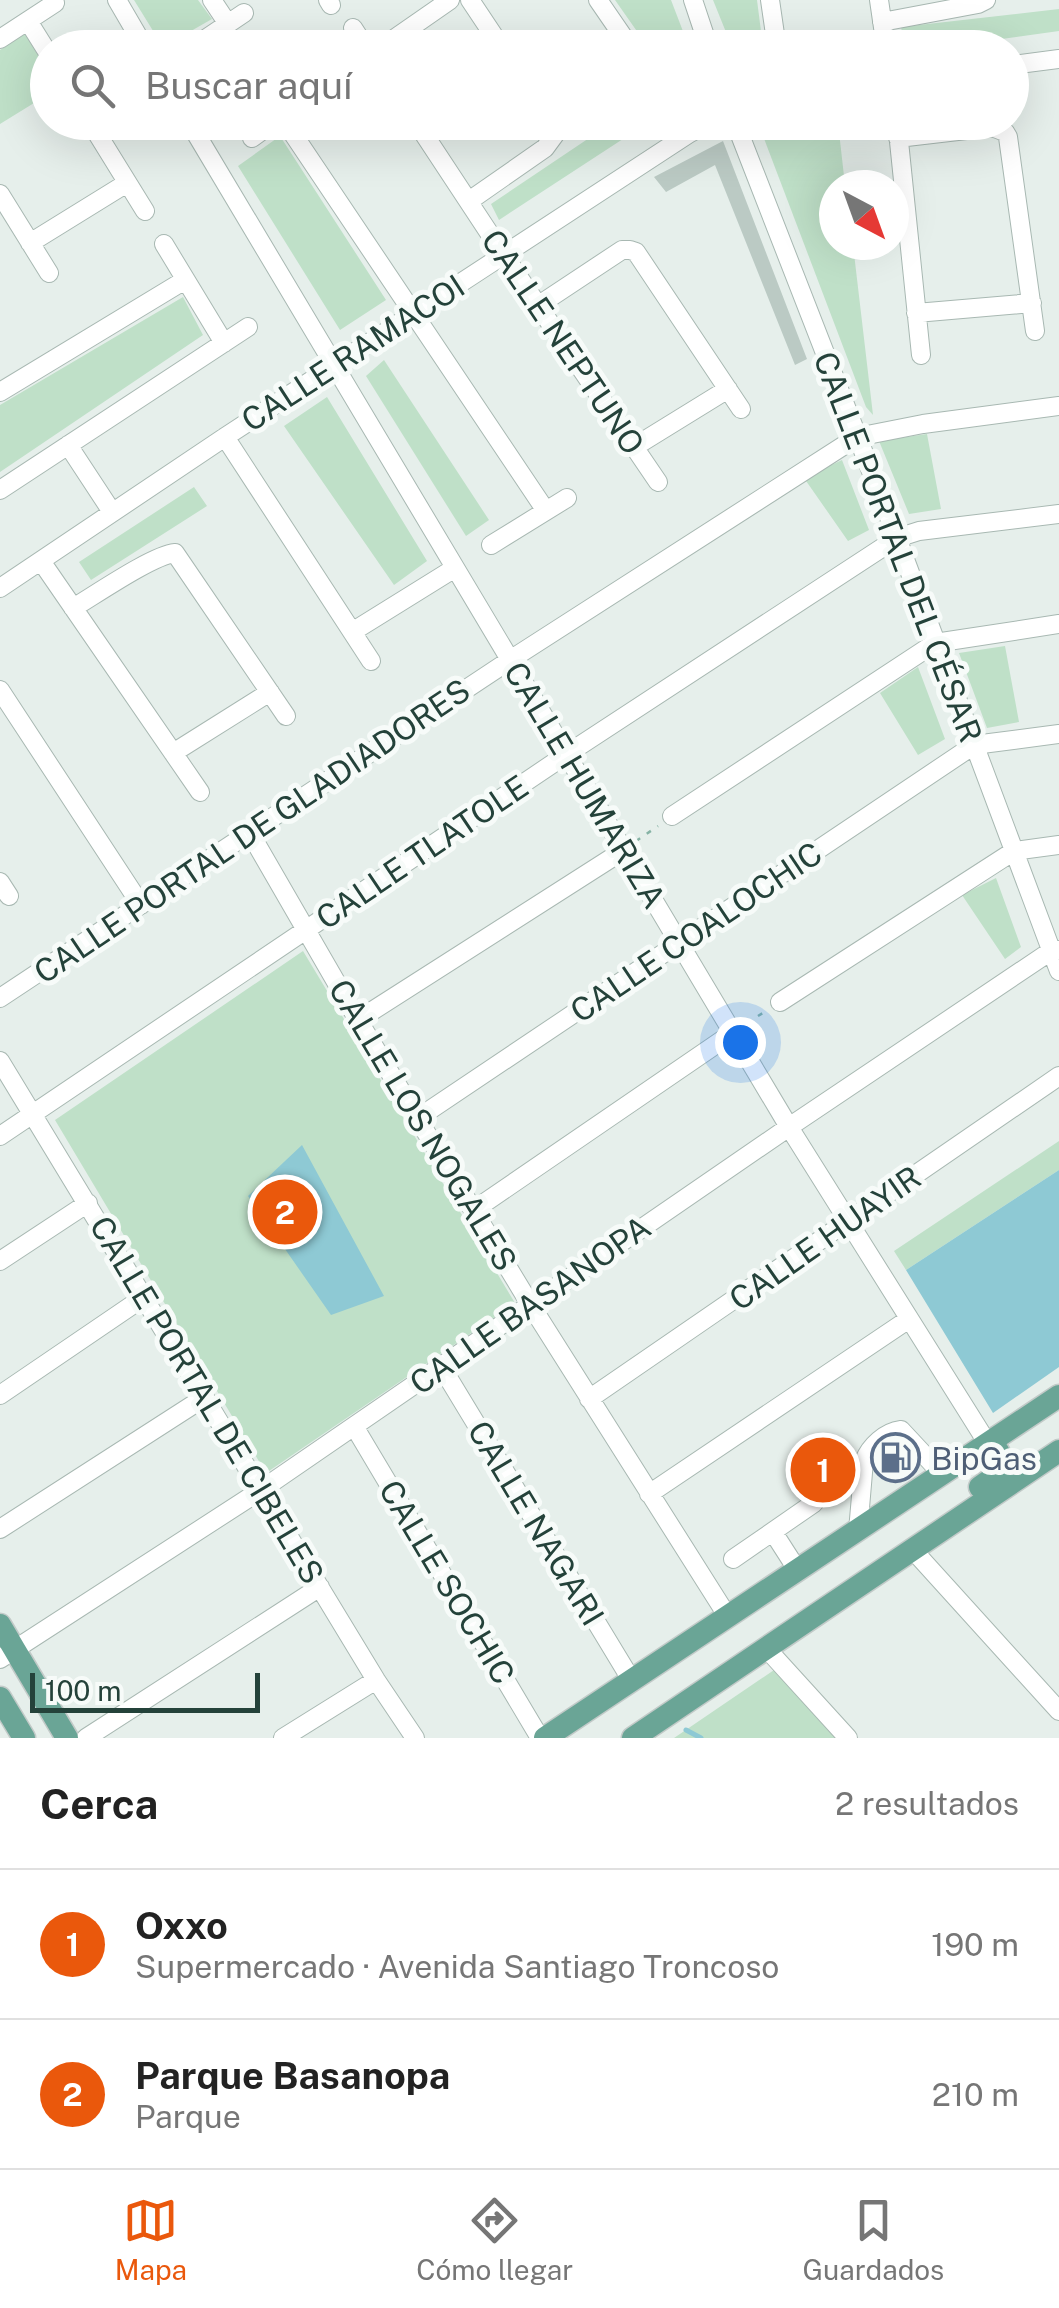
<!DOCTYPE html>
<html lang="es">
<meta charset="utf-8">
<style>
:root{--surface:#fff;--page:#f2f2f2;--text:#222;--muted:#767676;--line:#e0e0e0;--accent:#ea580c}
body{margin:0;font-family:"Public Sans",sans-serif;background:var(--page);color:var(--text)}
.compass{position:absolute;left:819px;top:170px;width:90px;height:90px;border-radius:50%;background:var(--surface);box-shadow:0 10px 40px #0002;rotate:139deg}
.scale{position:absolute;left:30px;bottom:25px;width:230px;box-sizing:border-box;padding-left:10px;border:5px solid #24423a;border-top:0;font-size:28px;line-height:35px;white-space:nowrap;color:#24423a;-webkit-text-stroke:8px #f7fbf9;paint-order:stroke}
.you{position:absolute;left:740px;top:1042px;width:35px;height:35px;margin:-25px;border:8px solid #fff;border-radius:50%;background:#1a73e8;box-shadow:0 0 0 15px #1a73e833}
.badge{display:grid;place-items:center;width:65px;height:65px;border-radius:50%;background:var(--accent);color:#fff;font-size:32px;font-weight:700}
.pin{position:absolute;translate:-50% -50%;border:5px solid #fff;box-shadow:0 2px 10px #0006}
.list{margin:0;padding:0;list-style:none}
h2{display:flex;justify-content:space-between;align-items:center;height:130px;margin:0;padding:0 40px;font-size:42px}
h2 small{font-size:32px;font-weight:400;color:var(--muted)}
.list li{display:grid;grid-template-columns:65px 1fr auto;gap:30px;align-items:center;box-sizing:border-box;height:150px;padding:0 40px;border-top:2px solid var(--line)}
.list b{display:block;font-size:38px;white-space:nowrap}
.list p{margin:0;font-size:32px;white-space:nowrap;color:var(--muted)}
.list em{font-size:32px;font-style:normal;color:var(--muted)}
.icon{flex:none;width:55px;height:55px;fill:none;stroke:currentColor;stroke-width:2;stroke-linecap:round;stroke-linejoin:round}
.map{position:relative;flex:none;width:1059px;height:1738px;overflow:hidden}
.search{position:absolute;background:var(--surface);box-shadow:0 10px 40px #0002;left:30px;right:30px;top:30px;height:110px;display:flex;align-items:center;gap:25px;box-sizing:border-box;padding:0 35px;border-radius:55px;color:var(--muted);font-size:38px}
.sheet{height:430px;background:var(--surface)}
nav{display:flex;justify-content:space-around;align-items:center;box-sizing:border-box;height:140px;border-top:2px solid var(--line);background:var(--surface);font-size:28px;color:var(--muted)}
nav a{display:grid;justify-items:center;gap:5px}
nav .on{color:var(--accent)}
.map>svg:first-child{display:block}
.green{fill:#bfe0c8}
.water{fill:#8ec9d4}
.lines{fill:none;stroke-linecap:round;stroke-linejoin:round}
.stream{stroke:#8ec9d4;stroke-width:5}
.building{fill:#bbcac4}
.minor-casing{stroke:#a8b8b2;stroke-width:20}
.major-casing{stroke:#c2cac8;stroke-width:25}
.path{stroke:#86b3a5;stroke-width:2.5;stroke-dasharray:5 8;stroke-linecap:butt}
.minor{stroke:#fff;stroke-width:18}
.major{stroke:#6aa596;stroke-width:22}
.labels{text-anchor:middle;dominant-baseline:central;stroke-width:10;stroke-linejoin:round;paint-order:stroke}
.street-label{font-size:32px;fill:#24423a;stroke:#f7fbf9}
.service-label{font-size:32px;fill:#4e5e75;stroke:#f7fbf9;text-anchor:start}
</style>
<div class="map">
<svg width="1059" height="1738" viewBox="0 0 1059 1738">
<rect width="100%" height="100%" fill="#e6efeb"/>
<path class="green" d="M134,0H198L212,19L163,47Z
M615,0H671L689,47H648Z
M713,0H757L763,47H732Z
M1059,9V31L943,47H905L901,27Z
M25,34L47,70V95L0,124V50Z
M613,122L626,137L499,220L491,204Z
M789,123H838L845,185H834V245H853L873,415L866,407L760,128Z
M280,136L386,300L340,330L238,166Z
M183,297L203,335L0,472V405Z
M384,360L489,520L466,536L366,376Z
M327,397L427,561L394,585L284,426Z
M927,434L941,509L909,514L879,441Z
M842,460L869,530L848,541L804,478Z
M194,487L207,506L91,580L79,562Z
M1005,646L1019,722L987,728L959,653Z
M918,667L945,739L918,755L880,693Z
M996,878L1021,947L1005,959L962,895Z
M303,951L515,1303L266,1473L55,1120Z
M1059,1141V1170L906,1270L894,1251Z
M777,1668L840,1738H674Z"/>
<path class="water" d="M302,1145L384,1296L331,1315L248,1196Z
M1059,1170V1367L993,1413L906,1270Z"/>
<g class="lines">
<path class="stream" d="M686,1730L701,1738"/>
</g>
<path class="building" d="M723,141L807,359L795,365L715,165L666,192L654,177Z
M829,1439L842,1457L838,1480L821,1493L800,1460Z
M898,1445L910,1458L887,1476L877,1463Z"/>
<g class="lines">
<defs>
<path id="minor" d="M117,0L145,48
M212,0L228,24
M328,0L331,5
M470,0L502,48
M598,0L631,48
M693,0L709,48
M770,0L777,48
M879,0L886,48
M28,21L48,53
M882,22L978,4L986,0
M353,28L366,48
M0,39L55,3
M192,48L244,13
M381,48L450,0
M1012,65L1059,59
M90,122L145,211
M189,122L789,1127L988,1444
M285,122L546,511
M416,122L503,254L658,482
M735,122L897,538L1059,971
M897,122L921,355
M252,138L274,122
M898,138L992,127L1005,132L1008,137L1035,331
M0,194L49,273
M469,201L545,148L556,133L554,122
M30,243L127,183
M164,244L224,343
M539,305L622,250H630L636,252L741,409
M916,313L1032,303
M0,392L185,280
M225,437L371,661
M68,445L112,512
M634,447L728,389
M0,490L248,327
M491,545L567,498
M41,561L200,792
M0,588L225,437L690,133L710,122
M73,608C95,595 153,555 175,553L286,716
M352,632L455,568
M0,690L141,905
M173,753L270,692
M672,816L935,643L1059,624
M250,833L358,1020L530,1304L728,1617
M0,882L9,896
M0,998L510,660L857,437L923,424L1059,406
M780,1002L1014,851L1059,845
M358,1020L624,850
M0,1061L376,1680L415,1738
M418,1118L974,745L1059,734
M0,1136L567,754L897,538L919,531L1059,514
M474,1210L734,1032
M0,1261L88,1203
M441,1366L632,1681
M0,1395L144,1297
M589,1399L1059,1076
M354,1426L540,1738
M649,1494L909,1319
M0,1529L205,1397
M858,1531L864,1461C870,1446 885,1432 901,1430L942,1474
M773,1532L798,1571
M913,1550L1059,1711
M733,1559L814,1503
M767,1649L848,1738
M0,1659L261,1490L789,1127L1051,951L1059,950
M86,1738L320,1587
M283,1738L376,1680"/>
<path id="major" d="M980,1487L1000,1473L1004,1465L998,1451L988,1444
M0,1625L67,1738
M0,1698L24,1738
M545,1738L1059,1396
M633,1738L1059,1451"/>
</defs>
<use href="#minor" class="minor-casing"/>
<use href="#major" class="major-casing"/>
<path class="path" d="M636,841L658,826
M747,1023L766,1011"/>
<use href="#minor" class="minor"/>
<use href="#major" class="major"/>
</g>
<defs>
<symbol id="fuel-ring" viewBox="-11 -11 22 22"><circle r="9.5" fill="#f7fbf9" stroke="#5c6f8a" stroke-width="1.5"/><path d="M-5.5-6h7V0h2V4h1.3V-2.5L3-4.5l.8-.8L6-3V5H2.5V1h-1V6h-7ZM-4.2-4.7v3.2H.2V-4.7Z" fill="#5c6f8a"/></symbol>
</defs>
<g fill-rule="evenodd">
<use href="#fuel-ring" x="868" y="1430" width="55" height="55"/>
</g>
<g class="labels">
<g class="street-label">
<text transform="translate(563 342) rotate(56)">CALLE NEPTUNO</text>
<text transform="translate(353 353) rotate(-33)">CALLE RAMACOI</text>
<text transform="translate(898 547) rotate(69)">CALLE PORTAL DEL CÉSAR</text>
<text transform="translate(585 785) rotate(59)">CALLE HUMARIZA</text>
<text transform="translate(252 831) rotate(-34)">CALLE PORTAL DE GLADIADORES</text>
<text transform="translate(422 852) rotate(-34)">CALLE TLATOLE</text>
<text transform="translate(696 932) rotate(-34)">CALLE COALOCHIC</text>
<text transform="translate(423 1125) rotate(59)">CALLE LOS NOGALES</text>
<text transform="translate(825 1238) rotate(-35)">CALLE HUAYIR</text>
<text transform="translate(530 1305) rotate(-35)">CALLE BASANOPA</text>
<text transform="translate(207 1400) rotate(59)">CALLE PORTAL DE CIBELES</text>
<text transform="translate(536 1523) rotate(59)">CALLE NAGARI</text>
<text transform="translate(447 1582) rotate(59)">CALLE SOCHIC</text>
</g>
<g class="service-label">
<text x="931" y="1458">BipGas</text>
</g>
</g>
</svg>
<svg class="compass" viewBox="-18 -18 36 36"><path d="M0-13l5 13h-10z" fill="#e53935"/><path d="M0 13l5-13h-10z" fill="#767676"/></svg>
<div class="scale">100 m</div>
<div class="you"></div>
<div class="pin badge" style="left:823px;top:1470px">1</div>
<div class="pin badge" style="left:285px;top:1212px">2</div>
<div class="search"><svg class="icon" aria-label="search" viewBox="0 0 24 24"><circle cx="10" cy="10" r="6"/><path d="M15 15l6 6"/></svg>Buscar aquí</div>
</div>
<section class="sheet">
<h2>Cerca<small>2 resultados</small></h2>
<ul class="list">
<li><span class="badge">1</span><div><b>Oxxo</b><p>Supermercado · Avenida Santiago Troncoso</p></div><em>190 m</em></li>
<li><span class="badge">2</span><div><b>Parque Basanopa</b><p>Parque</p></div><em>210 m</em></li>
</ul>
</section>
<nav>
<a class="on"><svg class="icon" aria-label="map" viewBox="0 0 24 24"><path d="M3 6l6-2 6 2 6-2v14l-6 2-6-2-6 2zM9 4v14M15 6v14"/></svg>Mapa</a>
<a><svg class="icon" aria-label="directions" viewBox="0 0 24 24"><path d="M12 3l9 9-9 9-9-9zM9 14v-3h6M13 9l2 2-2 2"/></svg>Cómo llegar</a>
<a><svg class="icon" aria-label="saved" viewBox="0 0 24 24"><path d="M7 4h10v16l-5-4-5 4z"/></svg>Guardados</a>
</nav>
